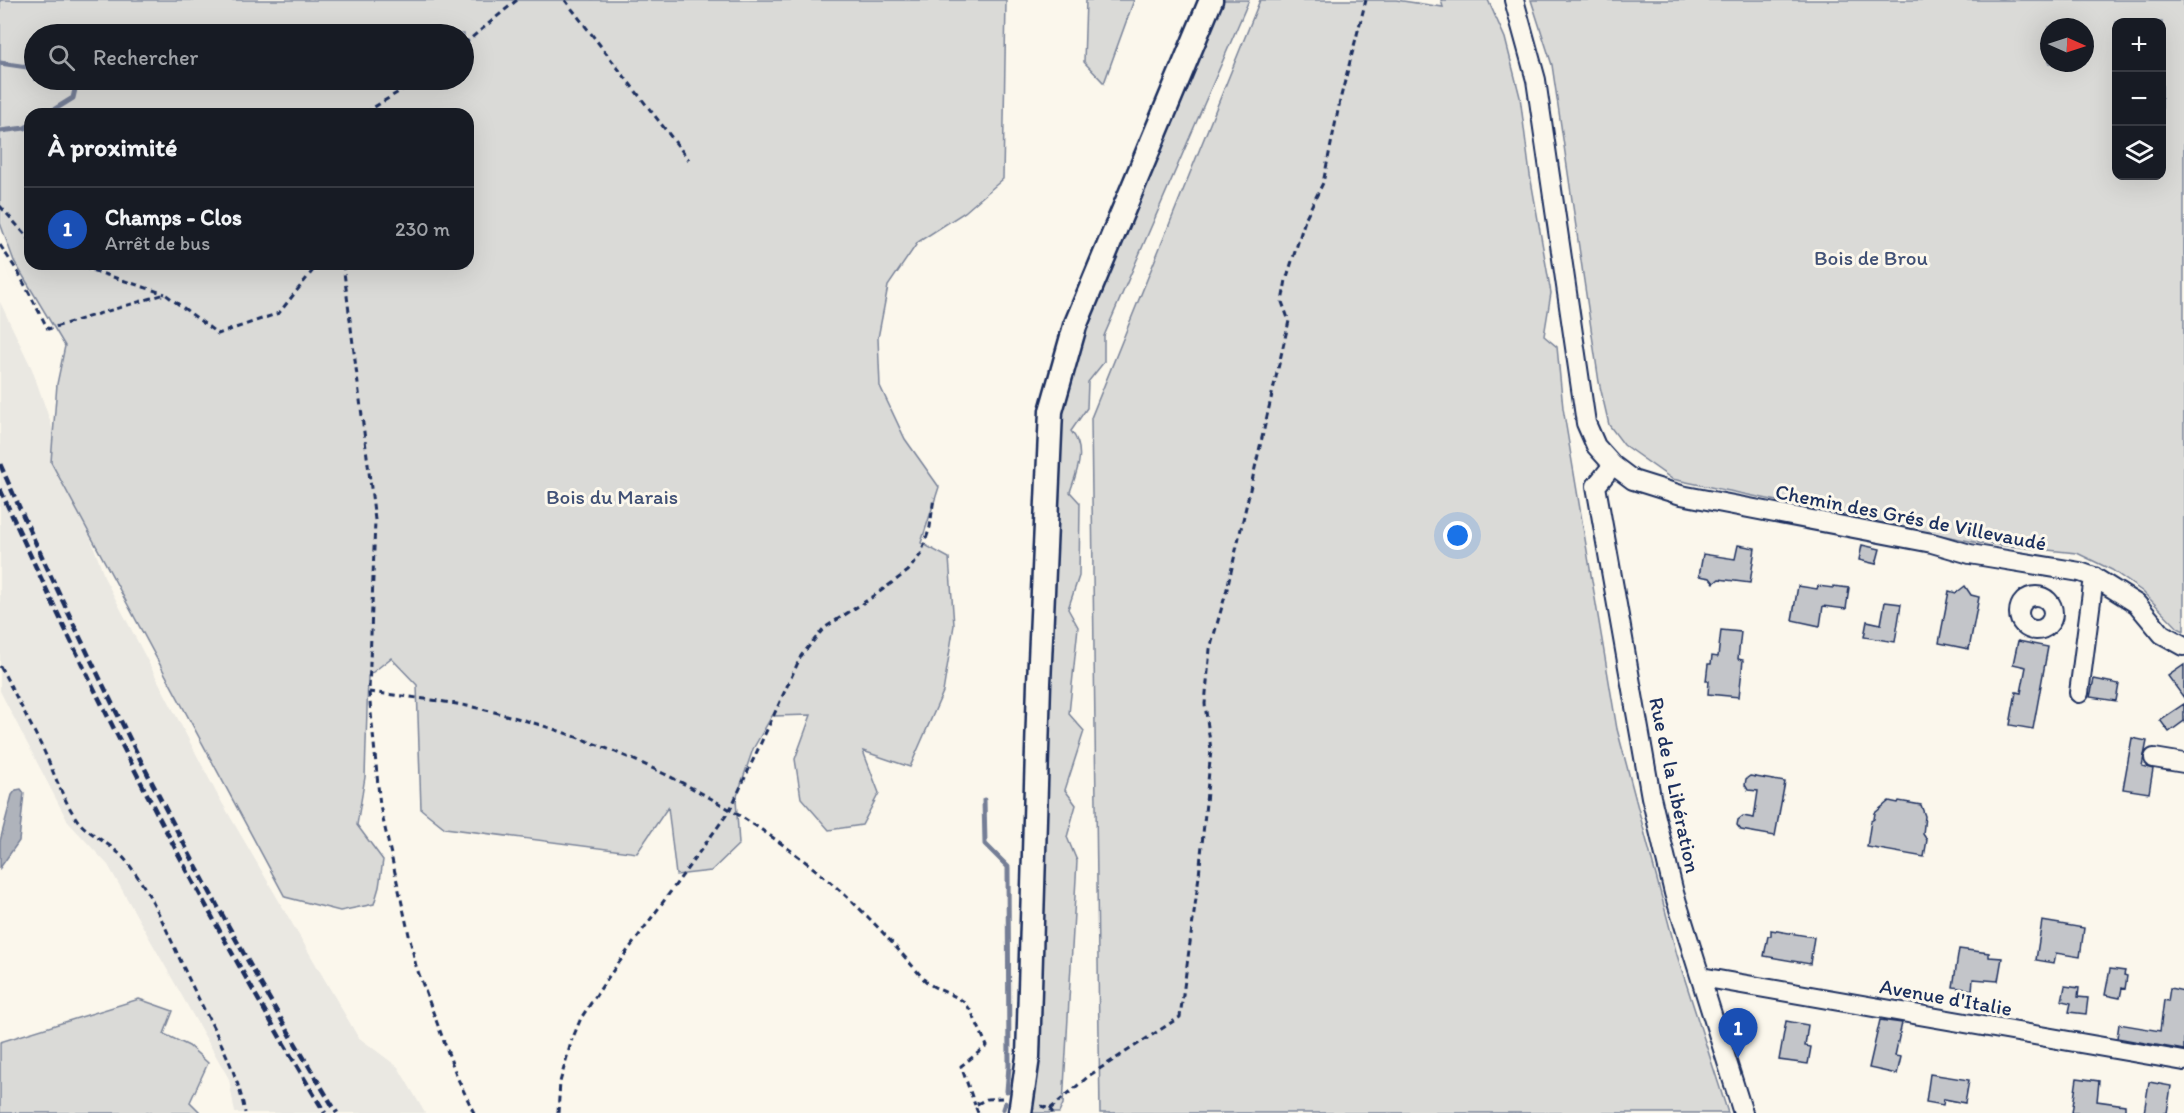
<!DOCTYPE html>
<html lang="fr">
<meta charset="utf-8">
<style>
:root{--surface:#171b24;--page:#242831;--text:#f1f3f6;--muted:#9ea1a6;--line:#363941;--accent:#b45309}
body{margin:0;font-family:Itim,sans-serif;background:var(--page);color:var(--text)}
.controls{position:absolute;right:18px;top:18px;display:grid;overflow:hidden;border-radius:12px;box-shadow:0 6px 24px #0002}
.controls button{width:54px;height:54px;display:grid;place-items:center;padding:0;border:0;border-bottom:2px solid var(--line);background:var(--surface);color:var(--text);font:30px sans-serif}
.compass{position:absolute;left:2040px;top:18px;width:54px;height:54px;border-radius:50%;background:var(--surface);box-shadow:0 6px 24px #0002;rotate:93deg}
.you{position:absolute;left:1458px;top:536px;width:21px;height:21px;margin:-15px;border:4px solid #fff;border-radius:50%;background:#1a73e8;box-shadow:0 0 0 9px #1a73e833}
.badge{display:grid;place-items:center;width:39px;height:39px;border-radius:50%;background:var(--accent);color:#fff;font-size:20px;font-weight:700}
.pin{position:absolute;translate:-50% -50px;filter:drop-shadow(0 2px 3px #0008)}
.pin::after{content:'';position:absolute;top:32px;width:21px;height:18px;background:inherit;clip-path:polygon(0 0,100% 0,50% 100%)}
.list{margin:0;padding:0;list-style:none}
h2{display:flex;justify-content:space-between;align-items:center;height:78px;margin:0;padding:0 24px;font-size:26px}
h2 small{font-size:20px;font-weight:400;color:var(--muted)}
.list li{display:grid;grid-template-columns:39px 1fr auto;gap:18px;align-items:center;box-sizing:border-box;height:84px;padding:0 24px;border-top:2px solid var(--line)}
.list b{display:block;font-size:22px;white-space:nowrap}
.list p{margin:0;font-size:20px;white-space:nowrap;color:var(--muted)}
.list em{font-size:20px;font-style:normal;color:var(--muted)}
.icon{flex:none;width:33px;height:33px;fill:none;stroke:currentColor;stroke-width:2;stroke-linecap:round;stroke-linejoin:round}
.map{position:relative;flex:none;width:2184px;height:1113px;overflow:hidden}
.search{position:absolute;background:var(--surface);box-shadow:0 6px 24px #0002;left:24px;top:24px;width:450px;height:66px;display:flex;align-items:center;gap:15px;box-sizing:border-box;padding:0 21px;border-radius:33px;color:var(--muted);font-size:22px}
.panel{position:absolute;background:var(--surface);box-shadow:0 6px 24px #0002;left:24px;top:108px;width:450px;height:162px;border-radius:18px}
.map>svg:first-child{display:block}
.built{fill:#eae8e2}
.green{fill:#dadad7;stroke:#7a849a;stroke-width:1.5;fill-rule:evenodd}
.water{fill:#afb3bb;stroke:#747e96;stroke-width:1.5}
.lines{fill:none;stroke-linecap:round;stroke-linejoin:round}
.stream{stroke:#747e96;stroke-width:5}
.building{fill:#c3c5c9;stroke:#1b2f5e;stroke-width:1.5}
.minor-casing{stroke:#1b2f5e;stroke-width:22}
.major-casing{stroke:#1b2f5e;stroke-width:27}
.path{stroke:#1b2f5e;stroke-width:3;stroke-dasharray:6 4.5;stroke-linecap:butt}
.minor{stroke:#fbf7ec;stroke-width:18}
.major{stroke:#fbf7ec;stroke-width:22}
.rail{stroke:#1b2f5e;stroke-width:4.5;stroke-dasharray:9 4.5;stroke-linecap:butt}
.labels{text-anchor:middle;dominant-baseline:central;stroke-width:6;stroke-linejoin:round;paint-order:stroke}
.park-label{font-size:21px;fill:#415176;stroke:#fbf7ec}
.street-label{font-size:21px;fill:#1b2f5e;stroke:#fbf7ec}
</style>
<div class="map">
<svg width="2184" height="1113" viewBox="0 0 2184 1113">
<rect width="100%" height="100%" fill="#fbf7ec"/>
<filter id="ink" filterUnits="userSpaceOnUse"><feTurbulence type="fractalNoise" baseFrequency=".0167" numOctaves="2"/><feDisplacementMap in="SourceGraphic" scale="12" xChannelSelector="R" yChannelSelector="G"/><feConvolveMatrix kernelMatrix="1 2 1 2 8 2 1 2 1" color-interpolation-filters="sRGB"/></filter>
<g filter="url(#ink)">
<path class="built" d="M0,302L32,369L105,579L217,794L358,1037L398,1067L425,1113H235L229,1079L108,865L68,822L0,691Z"/>
<path class="green" d="M0,0H1006L1003,179L965,212L918,242L888,286L878,338L880,386L905,439L939,487L921,543L949,558L954,625L943,692L910,767L863,751L879,793L862,825L829,830L801,798L795,759L811,715L772,716L753,749L736,799L739,844L711,871L676,875L668,807L637,853L445,828L421,809L417,685L391,658L368,676L365,777L357,825L383,860L379,887L374,904L340,911L285,897L51,462L57,384L65,346L14,261L0,223ZM34,34H464V80H34ZM30,114H468V264H30Z
M1086,0H1134L1104,83L1084,62Z
M1222,0H1249L1104,336V362L1088,382L1087,408L1071,431C1087,450 1077,471 1070,492L1080,503L1079,576L1068,609L1078,627L1069,714L1084,731L1065,790L1076,805L1067,837L1077,861L1063,1104L1059,1113H1032L1031,1110L1038,1068L1057,448L1065,401L1081,333Z
M1260,0H1396L1443,7L1441,0H1488L1505,38L1520,97L1530,175L1551,293L1544,336L1557,347L1563,408L1617,729L1677,955L1728,1113H1100L1091,418Z
M1531,0H2184V631L2178,628L2143,592L2112,570L2077,553L1979,543L1672,479L1624,445L1609,425L1599,382L1552,65ZM2162,22V176H2116V22ZM2049,27H2085V63H2049Z
M139,999L173,1011L164,1034L189,1046L208,1063L190,1102L201,1113H0V1042Z"/>
<path class="water" d="M21,789L24,793L19,841L0,868V841L12,795L16,790Z"/>
<g class="lines">
<path class="stream" d="M0,63L34,68
M47,114L73,98L76,85L69,80
M0,131L25,128L30,125
M984,800L985,844L1008,867L1009,1066L1007,1091
M1003,1109L1005,1103"/>
</g>
<path class="building" d="M1738,545L1755,548L1750,583L1719,579L1714,583L1710,578L1699,576L1703,554L1735,559Z
M1862,545L1880,549L1876,564L1859,560Z
M1798,586L1817,589L1818,586L1833,588V586L1849,588L1846,609L1823,606L1820,626L1792,620Z
M1965,586L1971,595L1979,597L1969,649L1939,643L1949,591L1956,593Z
M1885,602L1901,604L1895,642L1864,637L1867,621L1881,624Z
M1721,630L1741,632L1738,659L1743,660L1739,697L1708,694L1709,681H1706L1708,664H1711L1712,656L1718,657Z
M2018,641L2048,647L2033,729L2010,725L2016,692L2021,693L2026,667L2013,664Z
M2184,665V698L2168,676Z
M2094,679L2119,684L2116,701L2090,697Z
M2184,704V721L2169,732L2160,720Z
M2132,738L2147,741L2142,766L2153,769L2149,793L2123,789Z
M1750,776L1785,782L1775,836L1741,830L1737,825L1738,820L1743,816L1754,818L1758,791L1748,790L1745,785L1746,779Z
M1889,801L1898,803L1899,801L1921,805L1925,816L1923,834L1927,840L1924,857L1867,847L1871,821L1874,819L1875,813Z
M2042,921L2084,928L2080,957L2056,953L2054,963L2036,960Z
M1771,930L1814,937L1810,964L1764,956L1768,936H1771Z
M1959,949L1989,953V957L2002,958L1998,981L1973,979L1972,990L1953,987Z
M2110,969L2125,971L2124,975L2127,976L2125,989L2122,988L2120,998L2105,995Z
M2065,986L2079,988L2078,997L2088,998L2086,1014L2069,1012L2071,1003L2062,1001Z
M2170,988L2184,991V1050L2117,1038L2119,1024L2160,1031L2164,1000L2168,1001Z
M1880,1020L1902,1023L1895,1056L1901,1057L1897,1074L1869,1068Z
M1786,1021L1808,1025L1805,1046L1811,1047L1808,1064L1779,1060Z
M1930,1074L1969,1080L1965,1103L1944,1099L1943,1105L1926,1102Z
M2077,1078L2099,1081L2097,1101L2125,1105V1113H2072Z
M2149,1082L2171,1086L2167,1113H2144Z"/>
<g class="lines">
<defs>
<path id="minor" d="M1514,0L1536,80L1586,423L1596,446L1613,465L1633,480L1681,495L1932,543L1970,554L2080,572L2094,577L2137,604L2162,634L2184,646
M1613,465L1596,486L1651,797L1674,893L1743,1113
M2019 613a17 17 0 1 1 34 0a17 17 0 1 1-34 0Z
M2079,693L2094,577
M2154,758L2184,763
M1701,977L2184,1061"/>
<path id="major" d="M1020,1113L1028,1057L1039,683L1051,411L1075,326L1211,0"/>
</defs>
<use href="#minor" class="minor-casing"/>
<use href="#major" class="major-casing"/>
<path class="path" d="M565,0L689,160
M464,44L517,0
M367,114L371,109L418,80
M0,206L30,240
M0,245L18,272L48,329L165,294L218,334L279,313L318,264
M73,264L165,294
M343,264L375,520L369,692L380,806L416,966L457,1077L474,1113
M0,666C15,694 30,723 44,751C55,775 63,800 78,821C88,834 114,845 127,862C153,895 169,936 187,975C208,1020 236,1063 245,1113
M369,692C409,697 450,701 490,711C628,745 762,813 864,913C884,933 903,955 922,977C932,990 951,992 964,1002C972,1009 982,1036 987,1046L961,1066L975,1105
M574,1035L581,1018L607,979L730,810L801,656L824,628L874,596L908,571L921,554L930,527L934,497
M1041,1106L1050,1109L1053,1113
M1050,1109L1090,1075L1180,1017L1199,876L1211,750L1205,704L1210,649L1227,589L1289,321L1282,302L1286,280L1306,217L1323,183L1341,96L1366,0
M558,1113L560,1082L572,1039
M978,1113L975,1105L987,1099L1002,1098"/>
<use href="#minor" class="minor"/>
<use href="#major" class="major"/>
<path class="rail" d="M0,464C99,687 210,905 337,1113
M0,489C97,703 203,912 325,1113"/>
</g>
</g>
<g class="labels">
<g class="park-label">
<text x="1871" y="257">Bois de Brou</text>
<text x="612" y="496">Bois du Marais</text>
</g>
<g class="street-label">
<text transform="translate(1911 517) rotate(11)">Chemin des Grés de Villevaudé</text>
<text transform="translate(1675 785) rotate(78)">Rue de la Libération</text>
<text transform="translate(1946 997) rotate(10)">Avenue d'Italie</text>
</g>
</g>
</svg>
<div class="controls">
<button>+</button>
<button>−</button>
<button><svg class="icon" aria-label="layers" viewBox="0 0 24 24"><path d="M12 4l9 5-9 5-9-5zM3 14l9 5 9-5"/></svg></button>
</div>
<svg class="compass" viewBox="-18 -18 36 36"><path d="M0-13l5 13h-10z" fill="#e53935"/><path d="M0 13l5-13h-10z" fill="#9ea1a6"/></svg>
<div class="you"></div>
<div class="pin badge" style="left:1738px;top:1058px;background:#1a4fb4">1</div>
<div class="search"><svg class="icon" aria-label="search" viewBox="0 0 24 24"><circle cx="10" cy="10" r="6"/><path d="M15 15l6 6"/></svg>Rechercher</div>
<section class="panel">
<h2>À proximité<small></small></h2>
<ul class="list">
<li><span class="badge" style="background:#1a4fb4">1</span><div><b>Champs - Clos</b><p>Arrêt de bus</p></div><em>230 m</em></li>
</ul>
</section>
</div>
